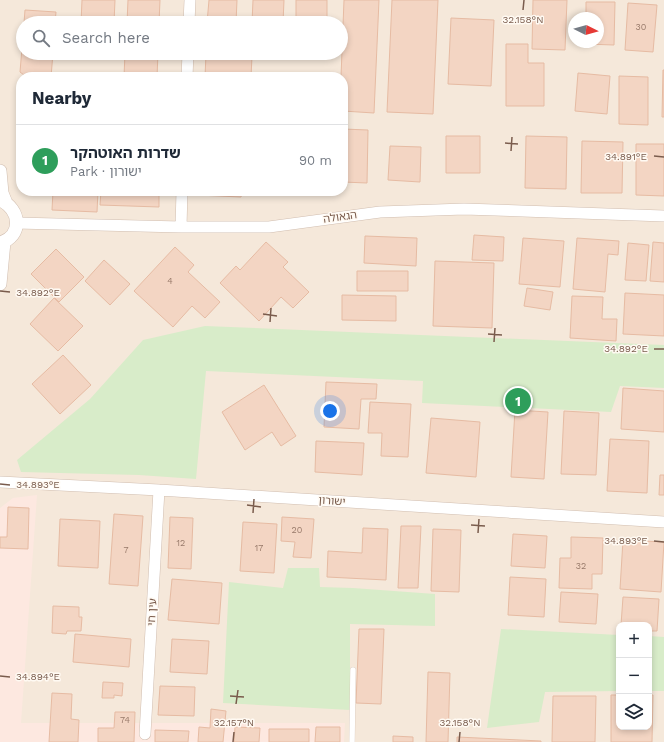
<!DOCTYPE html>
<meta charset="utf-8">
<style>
:root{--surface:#fff;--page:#f6f6f7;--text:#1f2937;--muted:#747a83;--line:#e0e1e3;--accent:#d93025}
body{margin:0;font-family:"Work Sans","Noto Sans Hebrew",sans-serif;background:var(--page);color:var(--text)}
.controls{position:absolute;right:12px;bottom:12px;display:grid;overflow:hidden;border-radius:8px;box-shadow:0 2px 6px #0003}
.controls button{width:36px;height:36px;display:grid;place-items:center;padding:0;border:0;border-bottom:1px solid var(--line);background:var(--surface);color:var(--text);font:20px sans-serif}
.compass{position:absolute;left:568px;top:12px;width:36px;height:36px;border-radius:50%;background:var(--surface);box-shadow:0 2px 6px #0003;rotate:95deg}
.you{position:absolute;left:330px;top:411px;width:14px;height:14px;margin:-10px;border:3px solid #fff;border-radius:50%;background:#1a73e8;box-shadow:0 0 0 6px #1a73e833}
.badge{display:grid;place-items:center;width:26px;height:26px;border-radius:50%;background:var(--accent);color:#fff;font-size:13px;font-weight:700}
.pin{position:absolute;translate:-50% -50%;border:2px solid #fff;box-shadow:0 1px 4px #0006}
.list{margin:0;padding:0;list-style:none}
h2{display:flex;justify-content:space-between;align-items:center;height:52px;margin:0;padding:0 16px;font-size:17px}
h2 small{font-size:13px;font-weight:400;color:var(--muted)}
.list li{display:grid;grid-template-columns:26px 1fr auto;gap:12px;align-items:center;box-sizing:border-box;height:72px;padding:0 16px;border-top:1px solid var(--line)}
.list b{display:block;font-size:15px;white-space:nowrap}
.list p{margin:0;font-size:13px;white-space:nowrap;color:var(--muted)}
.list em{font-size:13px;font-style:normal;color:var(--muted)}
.icon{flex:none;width:22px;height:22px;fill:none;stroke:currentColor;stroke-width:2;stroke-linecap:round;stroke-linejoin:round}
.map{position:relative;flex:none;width:664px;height:742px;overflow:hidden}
.search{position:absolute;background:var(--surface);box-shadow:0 2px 6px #0003;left:16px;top:16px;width:332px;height:44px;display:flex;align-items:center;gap:10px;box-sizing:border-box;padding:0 14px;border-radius:22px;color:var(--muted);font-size:15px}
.panel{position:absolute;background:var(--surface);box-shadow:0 2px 6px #0003;left:16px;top:72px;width:332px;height:124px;border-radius:16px}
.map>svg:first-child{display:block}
.residential{fill:#f5e8da;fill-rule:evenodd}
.commercial{fill:#fde8e0}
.green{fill:#d8ecc9}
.building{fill:#f3d5c3;stroke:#e6bba3}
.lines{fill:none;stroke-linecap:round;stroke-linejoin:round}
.service-casing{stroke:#d1beb0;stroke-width:6}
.minor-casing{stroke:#d1beb0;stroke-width:12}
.tertiary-casing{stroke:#d1beb0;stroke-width:14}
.service{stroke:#fff;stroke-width:5.5}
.minor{stroke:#fff;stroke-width:11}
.tertiary{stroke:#fff;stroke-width:13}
.ticks{fill:none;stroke:#7a5c4d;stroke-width:1.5}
.labels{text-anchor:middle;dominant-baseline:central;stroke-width:3;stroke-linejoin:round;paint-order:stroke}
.number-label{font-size:9px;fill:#987a6a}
.street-label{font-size:11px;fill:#7a5c4d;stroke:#fffaf3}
.ticks-label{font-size:10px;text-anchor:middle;fill:#7a5c4d;stroke:#fffaf3;stroke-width:3;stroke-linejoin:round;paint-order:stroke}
</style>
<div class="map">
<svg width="664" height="742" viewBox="0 0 664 742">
<rect width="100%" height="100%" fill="#fdf6ec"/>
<path class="residential" d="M0,0H664V742H0ZM574,18H598V42H574ZM23,23H341V53H23ZM21,77H343V191H21ZM619,625H649V727H619Z"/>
<path class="commercial" d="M37,495L21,723H345L344,742H0V508L13,498Z"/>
<path class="green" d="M205,326L664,345V388L620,386L611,412L422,403L423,381L206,371L196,479L139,475L21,472L17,460L90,399L143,340Z
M288,568H319L320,587L353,588L435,594V626L350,624V710L223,703L229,582L283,588Z
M501,629L619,635V691L545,692L539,722L487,728Z
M649,636L664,637V691H649Z"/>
<path class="building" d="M82,0H115L114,23H81Z
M128,0H160L159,23H127Z
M209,0H237L236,23H207Z
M253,0H284L283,23H252Z
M296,0H327V23H296Z
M344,0H379L374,113L343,111V77H341Z
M392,0H438L433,114L387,112Z
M533,0H567L565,50L532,49Z
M586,2H615L614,45L585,44V42H598V18H586Z
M628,3L657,5L653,52L625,50Z
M25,10L56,12L55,23H24Z
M451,18L494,20L491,86L448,84Z
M23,36V53H53L51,77H24V75L20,72Z
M506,44H528V63H544V106H506Z
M125,53H158L157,77H124Z
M206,54L252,56L251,77H205Z
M663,70H664V117H662Z
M578,73L610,76L607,114L575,111Z
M619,76L648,77V125L619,124Z
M343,129L368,130L367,183L343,182Z
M446,136H480V173H446Z
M526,136L567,137L566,189L525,188Z
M582,141L623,142L622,193H581Z
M636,144H664V196L636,195Z
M390,146L421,147L420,182L388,180Z
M53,191H98L97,212L52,210Z
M101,191H159V207L100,205Z
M198,191H242L241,197L198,195Z
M474,235L504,237L503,261L472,260Z
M365,236L417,238L416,266L364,263Z
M523,238L564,241L560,287L519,284Z
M577,238L619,241L618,255L608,254L605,292L573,289Z
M266,242L288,262L283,267L309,292L293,308L281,297L259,321L220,283L236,266L240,270Z
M653,242L664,243V282L650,281Z
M628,243L649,245L646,281L625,280Z
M175,247L194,265L188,272L220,302L205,318L192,306L173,327L134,291Z
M56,249L84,277L59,302L31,274Z
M104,260L130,284L110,305L85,281Z
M435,261L494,263L492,328L433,326Z
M357,271H408V291H357Z
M527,288L553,292L550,310L524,306Z
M625,293L664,295V336L623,334Z
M342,295L396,296V321L342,320Z
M572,296L603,297L602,319H617L616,341L570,338Z
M54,298L83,326L58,351L30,324Z
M63,355L91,385L60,414L32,384Z
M326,382L377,384L376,399H361L359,429L324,427Z
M264,385L296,436L281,446L272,432L245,450L222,412Z
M623,388L664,391V432L621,429Z
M370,402L411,404L408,457L381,456L382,433H368Z
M515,410L548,412L544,479L511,477Z
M564,411L599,413L596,475L561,474Z
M431,418L480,422L476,477L426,473Z
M610,439L649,441L647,493L607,491Z
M316,441L364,443L362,475L315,472Z
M660,475H664V495H659Z
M8,507L29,508L28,549L0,548V537H7Z
M114,514L143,516L138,586L109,584Z
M170,517L193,518L191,569L168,568Z
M282,517L314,519L311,558L293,557L295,542L281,541Z
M60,519L100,521L98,568L58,566Z
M243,522L277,524L274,573L240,571Z
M401,526H421L418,588H398Z
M363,528L388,529L386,580L327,577L328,551L362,553Z
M433,529L461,530L459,592L431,591Z
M513,534L547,536L545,568L511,566Z
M571,537L603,538L602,574H592V589L559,588L560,558H571Z
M623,540L664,542L661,592L620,589Z
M510,577L546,579L544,617L508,615Z
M172,579L222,583L219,624L168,620Z
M561,592L598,594L596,624L559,622Z
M623,597L659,599L657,631H649V625H621Z
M53,606L79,607V617H82L81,631H67L66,634L52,633Z
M359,629H384L381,704L356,703Z
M75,634L131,639L129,667L73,662Z
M172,639L209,641L207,674L170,672Z
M428,672L450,673L448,742H426Z
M103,682L123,683L122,696L114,695V698H102Z
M160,686L195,687L194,716L158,715Z
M52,693L72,694L71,719L79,720L78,742H49Z
M611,695H619V727H649V695H653L652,742H611Z
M553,696H596L595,742H552Z
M211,709L226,711L223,742H198L199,727L210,728Z
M115,712H135L134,742H98V728H114Z
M235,727L260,728L259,742H234Z
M316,727H340V742H315Z
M269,729H309V742H269Z
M155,730L189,731L188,742H155Z
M393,736L413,737V742H393Z
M457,737L541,741V742H457Z"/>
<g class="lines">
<defs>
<path id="service" d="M352,742L353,670"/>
<path id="minor" d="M189,23L190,0
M187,77L188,53
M16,223L181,227H269L380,212L464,209L664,216
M181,227L182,191
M0,482L159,490L664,522
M145,734L159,490"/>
<path id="tertiary" d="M0,171L2,193L6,203
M0,200C21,209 23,236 0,243
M0,284L4,242"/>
</defs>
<use href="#service" class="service-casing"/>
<use href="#minor" class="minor-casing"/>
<use href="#tertiary" class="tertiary-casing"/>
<use href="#service" class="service"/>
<use href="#minor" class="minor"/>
<use href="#tertiary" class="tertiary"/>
</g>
<path class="ticks" d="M523,10L524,0M505,143L518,144M511,151L512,137M654,156L664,157M0,291L10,292M263,314L277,316M270,322L271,308M488,334L502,335M494,342L495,328M654,349H664M0,484L10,485M247,505L261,507M253,513L254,499M471,525L485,526M478,533L479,519M654,541L664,542M0,676L10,677M230,696L244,697M236,704L238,690M233,742L234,732M459,742L460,732"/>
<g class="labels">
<g class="number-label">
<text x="641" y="27">30</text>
<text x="170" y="281">4</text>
<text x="297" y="530">20</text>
<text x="181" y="543">12</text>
<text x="259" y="548">17</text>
<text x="126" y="550">7</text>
<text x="581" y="566">32</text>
<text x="125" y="720">74</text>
</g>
<g class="street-label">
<text transform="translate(340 217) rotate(-8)">הגאולה</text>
<text transform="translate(332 501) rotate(4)">ישורון</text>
<text transform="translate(152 612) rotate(-87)">עין חי</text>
</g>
</g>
<g class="ticks-label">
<text x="523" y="23">32.158°N</text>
<text x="626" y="160">34.891°E</text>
<text x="38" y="296">34.892°E</text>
<text x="626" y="352">34.892°E</text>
<text x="38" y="488">34.893°E</text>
<text x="626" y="544">34.893°E</text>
<text x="38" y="680">34.894°E</text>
<text x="234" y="726">32.157°N</text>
<text x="460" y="726">32.158°N</text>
</g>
</svg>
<div class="controls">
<button>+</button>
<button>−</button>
<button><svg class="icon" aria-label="layers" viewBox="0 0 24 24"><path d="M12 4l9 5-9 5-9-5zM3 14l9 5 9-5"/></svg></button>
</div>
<svg class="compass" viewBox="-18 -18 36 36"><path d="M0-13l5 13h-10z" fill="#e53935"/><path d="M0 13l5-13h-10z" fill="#747a83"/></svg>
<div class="you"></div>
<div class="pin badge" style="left:518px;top:401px;background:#2e9e5b">1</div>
<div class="search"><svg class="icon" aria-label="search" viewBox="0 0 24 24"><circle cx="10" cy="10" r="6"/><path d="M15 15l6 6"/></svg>Search here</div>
<section class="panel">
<h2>Nearby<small></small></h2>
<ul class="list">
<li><span class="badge" style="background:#2e9e5b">1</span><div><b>שדרות האוטהקר</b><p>Park · ישורון</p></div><em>90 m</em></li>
</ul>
</section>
</div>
